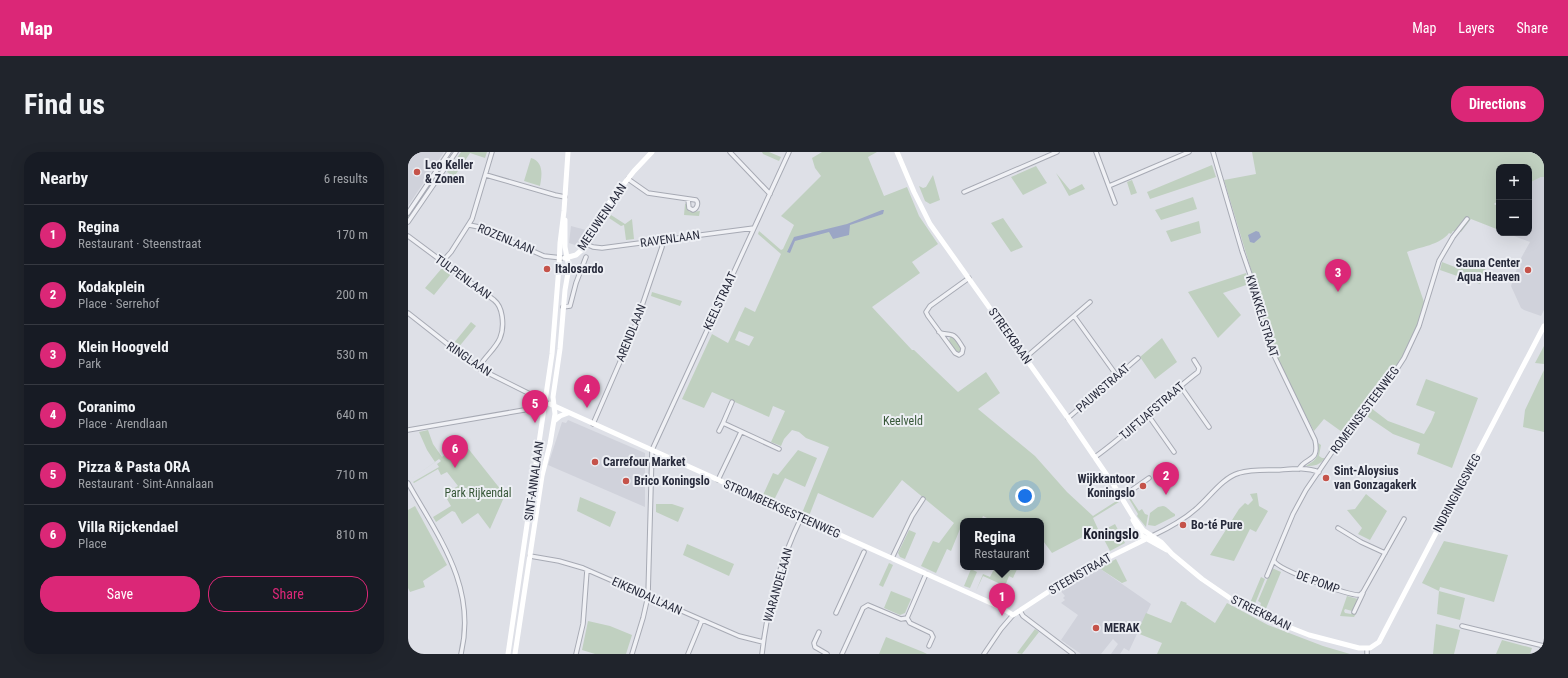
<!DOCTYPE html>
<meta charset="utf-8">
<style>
:root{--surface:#171b24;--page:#20242c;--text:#f1f3f6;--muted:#9ea1a6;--line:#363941;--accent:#db2777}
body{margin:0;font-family:"Roboto Condensed",sans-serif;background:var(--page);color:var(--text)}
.controls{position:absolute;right:12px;top:12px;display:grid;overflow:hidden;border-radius:8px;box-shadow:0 4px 16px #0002}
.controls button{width:36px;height:36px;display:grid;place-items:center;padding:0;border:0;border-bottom:1px solid var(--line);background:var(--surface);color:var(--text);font:20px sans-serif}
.you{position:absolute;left:617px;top:344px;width:14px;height:14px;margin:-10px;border:3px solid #fff;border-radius:50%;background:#1a73e8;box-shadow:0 0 0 6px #1a73e833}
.badge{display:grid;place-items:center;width:26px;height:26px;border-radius:50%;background:var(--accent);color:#fff;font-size:13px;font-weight:700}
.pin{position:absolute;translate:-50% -33px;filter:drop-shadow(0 1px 2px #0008)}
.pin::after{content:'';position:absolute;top:21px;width:14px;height:12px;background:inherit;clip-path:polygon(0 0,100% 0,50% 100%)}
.popup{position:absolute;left:552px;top:366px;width:84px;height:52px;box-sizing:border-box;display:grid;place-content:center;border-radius:8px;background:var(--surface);filter:drop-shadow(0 1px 3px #0005);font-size:13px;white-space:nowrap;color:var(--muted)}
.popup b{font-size:15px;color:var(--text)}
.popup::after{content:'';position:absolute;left:50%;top:100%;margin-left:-8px;border:8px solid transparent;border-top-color:var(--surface)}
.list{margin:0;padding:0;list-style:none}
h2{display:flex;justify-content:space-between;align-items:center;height:52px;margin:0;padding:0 16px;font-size:17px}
h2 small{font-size:13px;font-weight:400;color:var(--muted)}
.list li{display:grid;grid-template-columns:26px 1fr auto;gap:12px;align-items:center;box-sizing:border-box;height:60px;padding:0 16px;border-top:1px solid var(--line)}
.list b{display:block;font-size:15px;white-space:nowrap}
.list p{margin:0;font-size:13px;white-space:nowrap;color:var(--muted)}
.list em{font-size:13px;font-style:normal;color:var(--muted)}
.actions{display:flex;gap:8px;padding:12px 16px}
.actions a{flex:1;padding:9px 0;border:1px solid var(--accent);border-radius:16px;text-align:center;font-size:14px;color:var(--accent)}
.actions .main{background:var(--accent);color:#fff}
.map{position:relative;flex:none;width:1136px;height:502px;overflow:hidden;border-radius:16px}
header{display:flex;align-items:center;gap:24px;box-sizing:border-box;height:56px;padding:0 20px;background:var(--accent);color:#fff}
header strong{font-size:19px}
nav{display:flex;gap:22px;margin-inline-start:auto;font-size:14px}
.intro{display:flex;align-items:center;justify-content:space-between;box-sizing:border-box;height:96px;padding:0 24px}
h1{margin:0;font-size:28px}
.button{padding:10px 18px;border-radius:16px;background:var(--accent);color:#fff;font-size:14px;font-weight:700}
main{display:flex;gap:24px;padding:0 24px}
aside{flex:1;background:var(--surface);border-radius:16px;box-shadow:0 4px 16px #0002}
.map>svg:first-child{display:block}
.built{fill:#d0d2db}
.green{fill:#c0d0c0;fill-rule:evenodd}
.water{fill:#9ba6c5}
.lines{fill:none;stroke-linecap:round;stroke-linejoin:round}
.street-casing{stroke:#a7aab4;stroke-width:5.5}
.street{stroke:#f0f1f5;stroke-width:3.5}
.secondary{stroke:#fff;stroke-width:5}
.poi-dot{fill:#c5534a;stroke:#edeff4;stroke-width:1.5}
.labels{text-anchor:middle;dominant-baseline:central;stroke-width:4;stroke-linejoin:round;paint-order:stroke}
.poi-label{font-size:12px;font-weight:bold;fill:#282b3c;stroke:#edeff4;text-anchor:start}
.street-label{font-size:12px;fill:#282b3c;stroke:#edeff4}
.park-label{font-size:12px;fill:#375738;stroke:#edeff4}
.quarter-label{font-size:14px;font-weight:bold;fill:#1b1d2d;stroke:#edeff4}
</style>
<header>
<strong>Map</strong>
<nav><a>Map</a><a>Layers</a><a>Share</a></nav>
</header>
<div class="intro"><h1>Find us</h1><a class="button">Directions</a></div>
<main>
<aside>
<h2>Nearby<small>6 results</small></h2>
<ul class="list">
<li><span class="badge">1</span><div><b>Regina</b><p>Restaurant · Steenstraat</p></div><em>170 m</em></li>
<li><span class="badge">2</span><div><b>Kodakplein</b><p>Place · Serrehof</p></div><em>200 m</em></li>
<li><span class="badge">3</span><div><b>Klein Hoogveld</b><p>Park</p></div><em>530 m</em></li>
<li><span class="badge">4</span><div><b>Coranimo</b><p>Place · Arendlaan</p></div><em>640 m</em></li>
<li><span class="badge">5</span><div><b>Pizza &amp; Pasta ORA</b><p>Restaurant · Sint-Annalaan</p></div><em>710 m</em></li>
<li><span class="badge">6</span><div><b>Villa Rijckendael</b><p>Place</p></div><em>810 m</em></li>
</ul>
<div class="actions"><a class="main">Save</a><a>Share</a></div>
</aside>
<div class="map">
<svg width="1136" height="502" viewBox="0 0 1136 502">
<rect width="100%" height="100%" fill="#dee0e7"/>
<path class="built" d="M0,0H36L0,54Z
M1133,25H1136V158L1133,164L1116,158L1113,156L1103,134L1112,108L1122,90L1098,81H1121V31Z
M163,74L178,78L170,94L161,91Z
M160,268L237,301V355L140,313L154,270L158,271Z
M691,416L743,452L721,499L716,496L712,502H703L710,492L705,487L693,502H673L653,488L670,463L653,451L657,448L655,446L657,444L652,438Z"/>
<path class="green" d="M53,0H79L77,6L62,1L46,25L39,20Z
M354,0H361L373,5L371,9L355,2Z
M414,0H469L460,5L476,44L499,35L511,64L530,92L504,110L512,121L464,155L504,198H506L550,240L578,220L592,241L570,257L627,304L659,340L685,364L710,348L711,350L685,366L690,377L644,401L633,386V369H585L575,364L573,369H555V376L552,377L543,399L539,397L528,421L513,414L525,389L531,391L546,371L494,328L465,366L410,341L401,364L394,361L421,295L398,286L391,280L384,278L376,287L373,294L363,290L377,259L365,254L361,265L304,240L296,256L274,247L304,182L320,191L337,155L347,160L373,102L350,82L351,79L373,98L375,97L386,73L373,64L413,24L407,16L404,6ZM331,179L346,185L341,194L327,188Z
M844,0H1136V25H1133L1121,31V15H1091V48L1086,52L1091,55V78L1063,67L1053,80L1045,79L1043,82L1041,81C1032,93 1012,95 999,100L1016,150L1009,174L994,205L974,235L958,253H956L934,280L916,267L906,279L873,218L856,176L847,131L816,28L848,22Z
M123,6C136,10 134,23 132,34L116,29Z
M38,7L40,8L0,68V64Z
M804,13L808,25L742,47L739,40Z
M628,14L639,31L615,43L603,25Z
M648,21L662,38L674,32L677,37L661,44Z
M525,23L532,48L522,52L517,49L511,34L515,36L518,35Z
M724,28L729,41L723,43L719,30Z
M785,45L789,57L753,68L747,58Z
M279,51V57L282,60L292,59L291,64L276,63L277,52Z
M203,63L217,72L224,67L226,87L218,88L216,73L213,74L201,66Z
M595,66L615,95L603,100L583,71Z
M791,69L793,81L763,90L758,79Z
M1056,108H1057V111L1063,113L1064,111L1078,116L1072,132L1032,118L1034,110L1052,117Z
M34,116L43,122L26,143L17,136Z
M838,121L841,132L815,141L833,163L810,186L780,140Z
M244,140L274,149L272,154L243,144Z
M63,170L68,174L50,196L45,192Z
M542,185H545L553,196L552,200L548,199L541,189Z
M754,186L769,210L747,227L732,205Z
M1136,194V212L1127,211Z
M1136,218V280L1115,275L1117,258Z
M1018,227L1070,246L1044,316L1009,302L1012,292L985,282L957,263L963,256L980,269L1016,282L1023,270L1027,260L1008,253Z
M20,278L25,292L34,305L49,292L51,294L55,290L97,343L82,377L70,361L54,372L47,360L44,359L28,370L25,365L43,354L36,342L50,334L39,320L33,323L30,317L6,331L5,330L31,315L29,312L33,309L31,307L3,327L27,310L19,298L11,280Z
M910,291L913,293L911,304L914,306H917C912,313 907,314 898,314C909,308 912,303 910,291Z
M390,298L409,306L397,335L377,326L366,348L355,343L365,321L370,323Z
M722,341L724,342L721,344L731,359L734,357L737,362L740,363L738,375L729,364L730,362L720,345V343Z
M849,341L851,354L860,359L848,380L842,377L826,409L802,403L831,357L837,351L840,353L845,348L842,342Z
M958,342L979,359L962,388L950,382L954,376L939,358L947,357Z
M172,345L208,360L202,375L169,359Z
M248,352H264L276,356L270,370L248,360Z
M7,354L39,413L15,429L17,435L2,440L0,436V358Z
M755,354C760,355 762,360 767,362V364L747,374L740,373L742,361L750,355Z
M707,372L717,391L702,399L692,380Z
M501,378L508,381L497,407L492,405L490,401Z
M1036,389L1100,403L1086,450L1032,435L1031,439L1057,446L1052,468L1029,462L1031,439L1014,431Z
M279,392L326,412L321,424L275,403Z
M708,407L719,429L714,431L691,416Z
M481,411L485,413L475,435L471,433Z
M587,415H610L605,426L601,424L597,434L575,424L568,439L575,422L582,425Z
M864,416L873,420L857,459L849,455L850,453L852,454L853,451L850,449Z
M563,417L569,420L562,436L556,434Z
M853,425L857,427L846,454L842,451Z
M483,439L503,447L497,461L492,463L476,456Z
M939,444L950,447L944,459L937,457L936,459L937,461L943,462L945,459L949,460L946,465L932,464Z
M773,449L779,451L778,452L807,471L819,451L860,473L915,494L942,502H749L754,491L729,481L738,461L763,471Z
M180,469L202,474L224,483L218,502H187L174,498Z
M1028,472L1052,478L1046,502H1025Z
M627,477L631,480L614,502L609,501Z
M478,485L515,500L519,502H471Z
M1094,488L1124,496L1122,502H1088Z"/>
<path class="water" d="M474,58H476L475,62L442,73L441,83L425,87L421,80L387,89L382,101L379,100L386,85L439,72Z
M848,79L851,80L853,85L846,91L842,90L840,83Z"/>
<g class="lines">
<defs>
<path id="street" d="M322,0L362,42
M688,0L707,51
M805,0L834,99L845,131L853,168L862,195L907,288C912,311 898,304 891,317
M78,23L147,43L157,45
M220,27L240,41L288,48C291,51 289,57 285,58L281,56L280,47
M701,34L781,0
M556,40L649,0
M0,61L41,0
M0,70L48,0
M61,73L71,75L136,104L154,106
M0,84L86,148C91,152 93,157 94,164C98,191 83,196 70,216
M178,92L185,95L194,96L346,76
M34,110L43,100L64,67L84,0
M155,155L162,154L168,131L178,105
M0,161L70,216L138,250
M666,164L709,224
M531,180C536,183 539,181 544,183C549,184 552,192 555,196L554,201L551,203L547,201L520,164L518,160L522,154L561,126
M617,206L682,150
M773,235L801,275
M324,250L315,271L371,297
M740,263L766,300
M660,266L730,206
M185,272L225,180L254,95V88
M0,278L116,258L120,256L127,244
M311,279L315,271
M687,305C723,279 755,247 790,220L791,216L786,208
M310,328L333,280
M0,331C31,386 69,435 53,502
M714,345L741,326
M930,376L953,390L977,401
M744,384C761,376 776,368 789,356C802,345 814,326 831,321C843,317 858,318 871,318C884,317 898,315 911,320
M122,404L151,409L175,416L331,484L355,490
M484,406L504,364L515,347
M866,409C871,418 941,444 952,443L955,440L996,367
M859,424L885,362L898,338L939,278L983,226L996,206L1011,174L1031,109L1045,85L1059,67
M612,459L615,464L665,502
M946,460L955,441
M428,461L456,400
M499,466L518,422
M1054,474L1136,494
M411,480L406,491L407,495L419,502
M959,497V502
M168,502L175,472L179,418
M224,502L235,466L240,444L244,298L381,0
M280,502L294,468
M354,502C359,455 373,408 393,366
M434,502L455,456L460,453L493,467L499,466L502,471L523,481L525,485L521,494
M576,502L593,477L605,463"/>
</defs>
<use href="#street" class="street-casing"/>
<use href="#street" class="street"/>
<path class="secondary" d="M489,0L506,40L522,72L660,266L707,335L724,363L735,378L753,390L764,402L794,427L829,451L858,466L901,483L951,496H962L971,490L1136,174
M157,106L168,103L176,96L201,51L226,19L244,0
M142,252L594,456L605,463L669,421L744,384
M146,269L152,264L160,261
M725,368L734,384L759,398
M100,502L144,202L151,114L152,91L156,59L160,0
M107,502L134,324L142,292L147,262L145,245L152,197L157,138L161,115L157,95V68"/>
</g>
<g class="poi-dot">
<circle cx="9" cy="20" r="4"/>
<circle cx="139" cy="117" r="4"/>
<circle cx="1120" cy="118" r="4"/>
<circle cx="187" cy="310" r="4"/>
<circle cx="918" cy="326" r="4"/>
<circle cx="218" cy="329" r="4"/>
<circle cx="735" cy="334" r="4"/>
<circle cx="775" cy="373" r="4"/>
<circle cx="688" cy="476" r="4"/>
</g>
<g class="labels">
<g class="poi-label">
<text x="17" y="13">Leo Keller<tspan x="17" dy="14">&amp; Zonen</tspan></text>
<text x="1112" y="111" text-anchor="end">Sauna Center<tspan x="1112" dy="14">Aqua Heaven</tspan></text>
<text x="147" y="117">Italosardo</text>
<text x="195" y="310">Carrefour Market</text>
<text x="926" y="319">Sint-Aloysius<tspan x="926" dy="14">van Gonzagakerk</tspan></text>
<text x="727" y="327" text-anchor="end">Wijkkantoor<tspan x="727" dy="14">Koningslo</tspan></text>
<text x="226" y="329">Brico Koningslo</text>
<text x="783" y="373">Bo-té Pure</text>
<text x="696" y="476">MERAK</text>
</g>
<g class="street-label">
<text transform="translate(194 65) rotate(-56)">MEEUWENLAAN</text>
<text transform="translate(98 87) rotate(23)">ROZENLAAN</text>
<text transform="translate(262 87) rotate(-8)">RAVENLAAN</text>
<text transform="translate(55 125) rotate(36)">TULPENLAAN</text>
<text transform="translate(312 149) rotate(-65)">KEELSTRAAT</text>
<text transform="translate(854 164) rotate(73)">KWAKKELSTRAAT</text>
<text transform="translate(223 181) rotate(-68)">ARENDLAAN</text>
<text transform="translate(602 184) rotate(55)">STREEKBAAN</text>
<text transform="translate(61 207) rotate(34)">RINGLAAN</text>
<text transform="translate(695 236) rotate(-41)">PAUWSTRAAT</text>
<text transform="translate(957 258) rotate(-53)">ROMEINSESTEENWEG</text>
<text transform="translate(744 259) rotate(-41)">TJIFTJAFSTRAAT</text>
<text transform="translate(126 329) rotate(-82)">SINT-ANNALAAN</text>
<text transform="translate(1049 341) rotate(-62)">INDRINGINGSWEG</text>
<text transform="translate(374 357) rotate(24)">STROMBEEKSESTEENWEG</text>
<text transform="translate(672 422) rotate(-30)">STEENSTRAAT</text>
<text transform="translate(910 430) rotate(20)">DE POMP</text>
<text transform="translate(370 433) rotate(-74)">WARANDELAAN</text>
<text transform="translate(239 444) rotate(24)">EIKENDALLAAN</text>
<text transform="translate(853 461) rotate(26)">STREEKBAAN</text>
</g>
<g class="park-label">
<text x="495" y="269">Keelveld</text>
<text x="70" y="341">Park Rijkendal</text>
</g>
<g class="quarter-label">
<text x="703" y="382">Koningslo</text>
</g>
</g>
</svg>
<div class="controls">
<button>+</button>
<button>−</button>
</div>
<div class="you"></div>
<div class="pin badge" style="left:594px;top:464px">1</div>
<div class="popup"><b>Regina</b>Restaurant</div>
<div class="pin badge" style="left:758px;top:343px">2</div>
<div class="pin badge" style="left:930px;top:140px">3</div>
<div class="pin badge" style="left:179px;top:256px">4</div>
<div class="pin badge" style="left:127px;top:271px">5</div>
<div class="pin badge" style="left:47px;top:316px">6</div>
</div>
</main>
